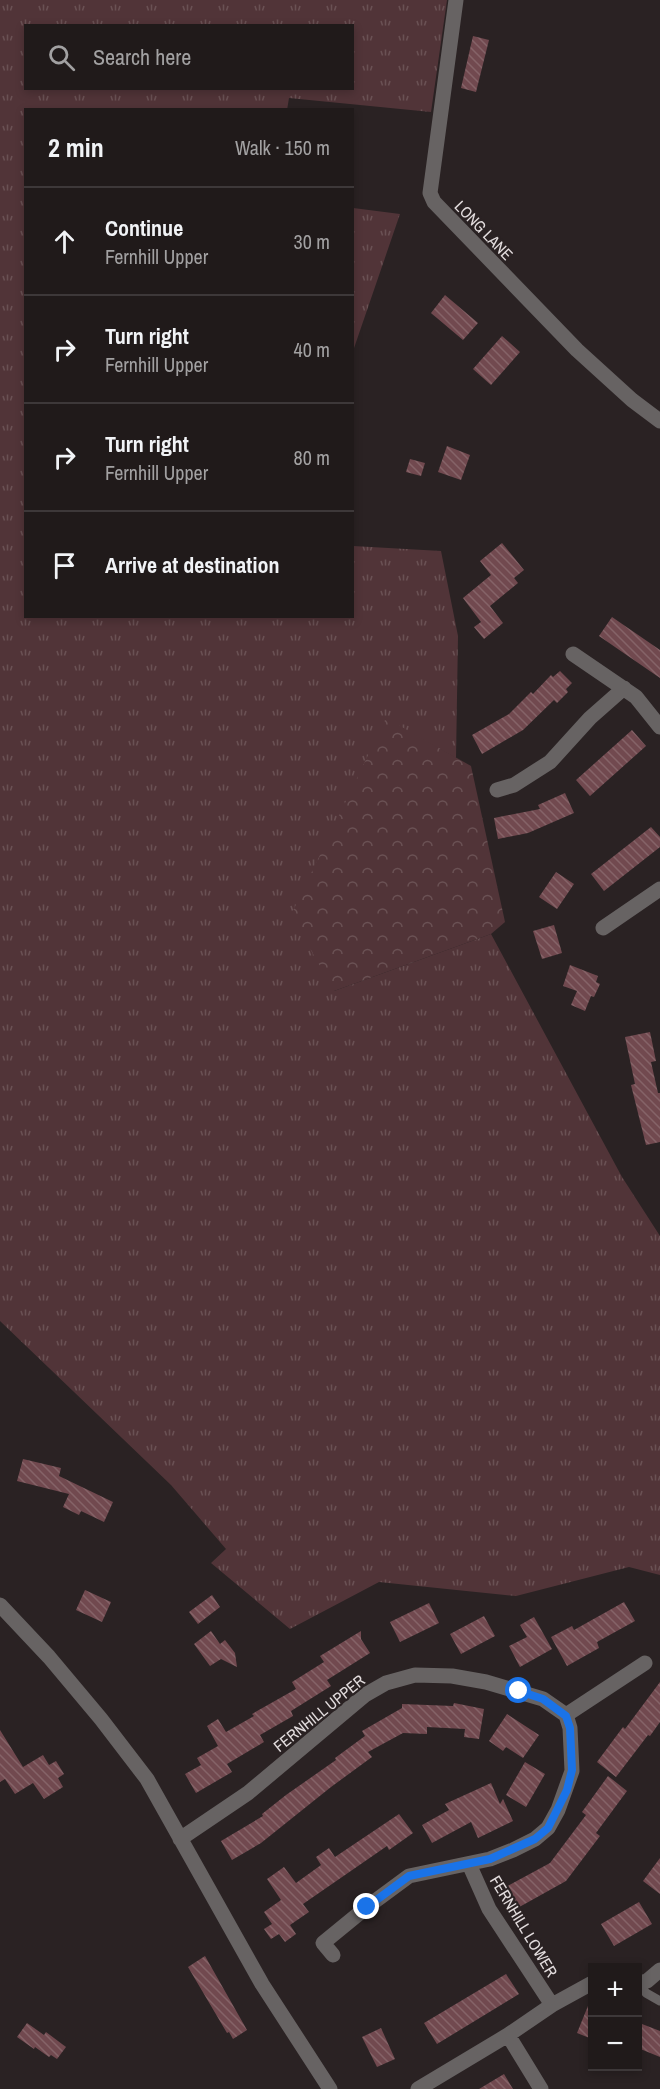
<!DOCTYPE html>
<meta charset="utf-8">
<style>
:root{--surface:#201a1a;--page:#282323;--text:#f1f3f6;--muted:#a2a1a2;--line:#3d3839}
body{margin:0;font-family:"Archivo Narrow",sans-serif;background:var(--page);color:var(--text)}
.controls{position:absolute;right:18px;bottom:18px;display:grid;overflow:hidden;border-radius:0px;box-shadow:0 3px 9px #0003}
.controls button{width:54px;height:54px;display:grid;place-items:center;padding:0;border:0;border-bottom:2px solid var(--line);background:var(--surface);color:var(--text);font:30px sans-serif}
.stop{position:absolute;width:18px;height:18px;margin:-14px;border:4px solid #1a73e8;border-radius:50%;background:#fff}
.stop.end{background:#1a73e8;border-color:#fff;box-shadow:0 2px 6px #0008}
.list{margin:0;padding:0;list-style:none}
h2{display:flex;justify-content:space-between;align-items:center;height:78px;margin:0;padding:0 24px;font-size:26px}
h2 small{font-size:20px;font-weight:400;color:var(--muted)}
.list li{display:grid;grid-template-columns:39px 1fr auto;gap:18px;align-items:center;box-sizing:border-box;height:108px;padding:0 24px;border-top:2px solid var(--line)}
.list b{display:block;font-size:22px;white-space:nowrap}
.list p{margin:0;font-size:20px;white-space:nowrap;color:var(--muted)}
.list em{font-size:20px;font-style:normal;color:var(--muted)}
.icon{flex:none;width:33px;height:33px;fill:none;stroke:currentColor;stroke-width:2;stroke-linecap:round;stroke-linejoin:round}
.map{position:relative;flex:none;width:660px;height:2089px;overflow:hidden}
.search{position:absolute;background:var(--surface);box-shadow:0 3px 9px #0003;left:24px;top:24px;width:330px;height:66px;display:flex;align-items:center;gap:15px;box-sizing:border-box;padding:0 21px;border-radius:0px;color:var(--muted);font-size:22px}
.panel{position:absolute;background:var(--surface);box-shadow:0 3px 9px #0003;left:24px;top:108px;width:330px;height:510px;border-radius:0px}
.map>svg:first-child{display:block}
.grass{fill:url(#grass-tufts);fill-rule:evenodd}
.forest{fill:url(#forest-crowns)}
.building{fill:url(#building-back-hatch)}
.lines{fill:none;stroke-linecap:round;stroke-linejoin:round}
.service{stroke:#676363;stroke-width:9}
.minor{stroke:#676363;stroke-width:15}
.route{stroke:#1a73e8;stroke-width:8}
.labels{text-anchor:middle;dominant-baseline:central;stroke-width:4.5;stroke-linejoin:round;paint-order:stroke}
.street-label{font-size:16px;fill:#e3ddde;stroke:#2a2223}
</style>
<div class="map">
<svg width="660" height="2089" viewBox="0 0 660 2089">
<defs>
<pattern id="grass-tufts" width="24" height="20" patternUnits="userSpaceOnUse" patternTransform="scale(1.5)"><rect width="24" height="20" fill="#513438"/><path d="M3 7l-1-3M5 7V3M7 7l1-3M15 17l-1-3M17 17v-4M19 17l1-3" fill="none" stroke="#6a5154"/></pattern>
<pattern id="forest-crowns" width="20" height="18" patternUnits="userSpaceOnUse" patternTransform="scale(1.5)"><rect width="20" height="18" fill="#513438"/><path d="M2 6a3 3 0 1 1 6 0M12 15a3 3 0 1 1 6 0" fill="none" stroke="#6a5154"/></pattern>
<pattern id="building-back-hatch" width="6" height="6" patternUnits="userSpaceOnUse" patternTransform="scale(1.5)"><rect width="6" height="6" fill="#71494f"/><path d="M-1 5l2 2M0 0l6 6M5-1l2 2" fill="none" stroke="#856368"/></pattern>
</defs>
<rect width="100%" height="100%" fill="#2a2223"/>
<path class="grass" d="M0,0H447L431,112L289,98L287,110H26V616H352L353,546L441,551L458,636L456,758L386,719L334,991L491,934L622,1177L660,1236V1575L629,1567L516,1596L379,1582L290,1629L211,1563L226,1549L171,1485L0,1321ZM26,26H352V88H26Z
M353,208L400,214L353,351L352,209Z"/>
<path class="forest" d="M386,718L471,766L505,922L491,934L334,991L291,915Z"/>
<path class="building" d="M473,36L489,40L476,92L461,88Z
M445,295L478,323L463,340L431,313Z
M502,336L520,352L491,385L473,369Z
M447,446L470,455L461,480L438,472Z
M410,459L425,463L421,476L406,472Z
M502,543L524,570L514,578L518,583L490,606L503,623L484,639L474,627L481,622L463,598L491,575L480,561Z
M612,617L660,650V678L599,636Z
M560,671L572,683L566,689L568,692L557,703L554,700L523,730L482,754L472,735L509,714L531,692L533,694L551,675L553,677Z
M632,730L646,746L590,796L576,780Z
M565,793L574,813L528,833L498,839L494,818L540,809L538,805Z
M651,827L660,837V847L604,891L591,874Z
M556,872L574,884L557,909L539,897Z
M554,925L562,953L542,959L533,931Z
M570,965L598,976L596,982L600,984L594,997L591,996L585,1011L571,1005L577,991L563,986Z
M650,1032L656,1061L651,1062L658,1093H660V1142L646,1145L631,1085L635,1084L625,1037Z
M23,1459L61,1468L59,1476L113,1502L104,1522L81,1511L79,1515L63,1507L69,1494L17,1481Z
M85,1590L111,1602L102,1622L76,1610Z
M212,1595L220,1607L198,1624L189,1612Z
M624,1602L635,1621L597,1642L599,1648L567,1666L551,1637L572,1626L574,1630Z
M429,1603L439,1623L400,1642L390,1622Z
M484,1616L495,1636L461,1654L450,1634Z
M534,1617L552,1649L520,1667L509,1646L527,1637L520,1625Z
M211,1631L220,1644L225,1640L235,1653L237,1667L221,1659L210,1666L194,1644Z
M361,1631V1639L370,1653L327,1680L331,1686L291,1711L293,1716L260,1735L264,1742L227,1764L232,1772L196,1793L185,1774L201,1765L197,1758L218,1746L207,1726L218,1719L226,1732L254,1716L252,1714L296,1689L292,1682L324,1662L320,1656Z
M660,1682V1722L650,1736L648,1735L616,1777L597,1762L623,1727L625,1729Z
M454,1703L484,1709L479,1739L464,1737L465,1729L427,1727V1734L403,1733L368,1752L372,1757L331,1787L261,1843L232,1860L221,1841L263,1816L262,1814L286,1795L336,1760L335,1758L365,1736L362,1731L402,1708V1704L453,1706Z
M507,1714L539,1735L523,1758L506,1747L503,1751L489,1741Z
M0,1730L23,1767L43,1755L49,1765L56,1761L64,1774L58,1778L63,1787L44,1799L33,1783L15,1794L5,1779L0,1782Z
M525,1762L545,1774L526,1807L506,1795Z
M608,1776L627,1791L596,1833L600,1836L566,1881L514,1910L502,1889L550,1863L586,1815L582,1812Z
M491,1783L500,1804L503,1799L513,1821L478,1838L471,1822L432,1843L422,1825L449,1810L445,1804Z
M399,1814L413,1833L389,1850L387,1846L303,1904L309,1912L290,1925L296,1934L285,1942L279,1934L271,1939L264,1929L272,1924L264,1912L281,1900L267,1879L284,1867L296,1883L321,1865L316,1857L329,1848L335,1857Z
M660,1858V1894L643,1881Z
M639,1902L652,1924L614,1946L601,1924Z
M205,1956L247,2030L233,2039L229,2032L227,2033L188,1967Z
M506,1974L519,1994L437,2044L424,2023Z
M592,1996V2039L577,2033Z
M27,2023L44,2035L46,2032L66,2047L57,2059L51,2055L49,2057L35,2047L34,2049L17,2037Z
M642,2024L660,2031V2057L638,2048V2036Z
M381,2028L395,2059L377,2067L362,2037Z
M504,2074L513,2089H479Z"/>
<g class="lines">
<path class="service" d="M639,1983L646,1993L660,2001"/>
<path class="minor" d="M456,0L430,193L434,202L577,350L632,400L660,421
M573,654L636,697L660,727
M497,790L514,785L550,762L590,718L624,688
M603,928L660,889
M0,1605L49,1657L101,1719L147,1779L262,1984L330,2089
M566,1715L645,1663
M180,1839L248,1793L365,1695L386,1683L415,1675L452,1676L486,1682L543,1699L566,1715L570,1728L572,1771L558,1810L548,1828L535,1839L513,1850L490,1859L409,1876L367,1907L323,1943L333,1955
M638,1983L647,1981L660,1970
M552,2005L592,1983
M508,2035L541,2089
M418,2089L508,2035L552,2005L489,1909L469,1864"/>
</g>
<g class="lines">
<path class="route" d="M367,1907L409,1876L490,1859L535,1839L548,1828L567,1790L572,1770L570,1728L566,1716L543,1699L519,1691"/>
</g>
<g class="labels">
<g class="street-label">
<text transform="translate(484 230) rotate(46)">LONG LANE</text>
<text transform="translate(319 1713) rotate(-39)">FERNHILL UPPER</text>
<text transform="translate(524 1926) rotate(59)">FERNHILL LOWER</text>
</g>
</g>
</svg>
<div class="controls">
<button>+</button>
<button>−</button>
</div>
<div class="stop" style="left:519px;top:1691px"></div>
<div class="stop end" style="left:367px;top:1907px"></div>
<div class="search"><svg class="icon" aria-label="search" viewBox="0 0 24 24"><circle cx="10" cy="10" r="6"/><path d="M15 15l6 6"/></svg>Search here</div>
<section class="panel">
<h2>2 min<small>Walk · 150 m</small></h2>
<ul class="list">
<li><svg class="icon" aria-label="ahead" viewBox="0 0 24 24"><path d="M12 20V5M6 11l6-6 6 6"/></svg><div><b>Continue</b><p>Fernhill Upper</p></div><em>30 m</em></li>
<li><svg class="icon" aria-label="right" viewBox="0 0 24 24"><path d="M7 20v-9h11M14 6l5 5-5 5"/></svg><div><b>Turn right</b><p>Fernhill Upper</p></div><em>40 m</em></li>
<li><svg class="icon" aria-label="right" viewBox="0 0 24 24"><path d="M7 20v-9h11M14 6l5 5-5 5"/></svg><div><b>Turn right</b><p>Fernhill Upper</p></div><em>80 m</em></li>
<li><svg class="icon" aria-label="arrive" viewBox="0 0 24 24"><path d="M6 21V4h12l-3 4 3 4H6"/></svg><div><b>Arrive at destination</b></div></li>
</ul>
</section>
</div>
